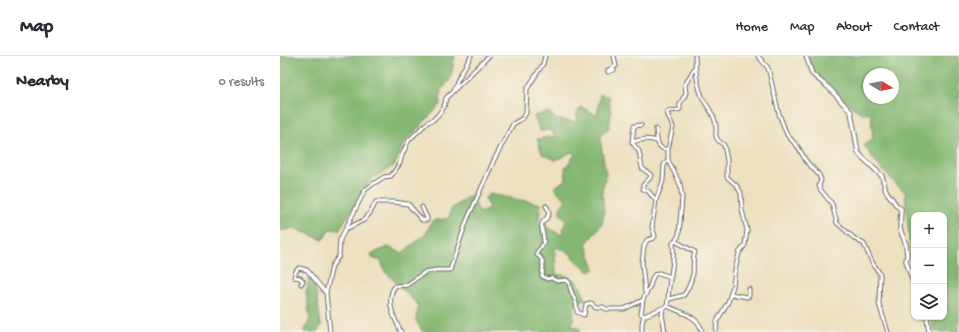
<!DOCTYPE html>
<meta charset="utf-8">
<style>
:root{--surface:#fff;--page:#f7f7f7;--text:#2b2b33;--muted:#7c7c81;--line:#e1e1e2}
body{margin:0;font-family:"Gochi Hand",sans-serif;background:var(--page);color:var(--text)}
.controls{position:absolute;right:12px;bottom:12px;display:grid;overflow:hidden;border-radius:8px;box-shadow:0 1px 3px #0004}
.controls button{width:36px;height:36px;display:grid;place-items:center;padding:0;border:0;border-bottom:1px solid var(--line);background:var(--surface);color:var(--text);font:20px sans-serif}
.compass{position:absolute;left:583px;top:12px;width:36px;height:36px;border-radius:50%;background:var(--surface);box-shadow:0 1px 3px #0004;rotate:100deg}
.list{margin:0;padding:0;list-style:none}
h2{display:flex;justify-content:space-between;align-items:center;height:52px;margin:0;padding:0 16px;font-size:17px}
h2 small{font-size:13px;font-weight:400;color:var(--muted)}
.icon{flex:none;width:22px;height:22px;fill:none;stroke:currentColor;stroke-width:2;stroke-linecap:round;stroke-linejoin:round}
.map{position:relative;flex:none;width:679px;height:276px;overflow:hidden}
header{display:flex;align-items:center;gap:24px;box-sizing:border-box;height:56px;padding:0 20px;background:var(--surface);border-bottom:1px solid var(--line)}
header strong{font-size:19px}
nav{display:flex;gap:22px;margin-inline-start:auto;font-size:14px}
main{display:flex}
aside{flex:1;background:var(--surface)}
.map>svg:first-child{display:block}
.forest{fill:#85b772;stroke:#546c56;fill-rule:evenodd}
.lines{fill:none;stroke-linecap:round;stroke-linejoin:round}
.minor-casing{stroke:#696469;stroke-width:5}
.tertiary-casing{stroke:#696469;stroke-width:5.5}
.minor{stroke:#fff;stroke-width:3}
.tertiary{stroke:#fff;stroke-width:3.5}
</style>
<header>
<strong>Map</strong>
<nav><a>Home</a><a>Map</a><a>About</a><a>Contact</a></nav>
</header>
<main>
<aside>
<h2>Nearby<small>0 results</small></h2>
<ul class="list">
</ul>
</aside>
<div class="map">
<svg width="679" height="276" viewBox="0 0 679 276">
<rect width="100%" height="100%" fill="#f7f3e8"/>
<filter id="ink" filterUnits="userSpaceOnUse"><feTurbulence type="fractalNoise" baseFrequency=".025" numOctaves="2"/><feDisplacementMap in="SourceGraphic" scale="8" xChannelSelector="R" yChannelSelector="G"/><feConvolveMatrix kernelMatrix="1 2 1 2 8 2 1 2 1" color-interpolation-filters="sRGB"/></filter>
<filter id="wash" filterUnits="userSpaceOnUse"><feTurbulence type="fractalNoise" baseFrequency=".012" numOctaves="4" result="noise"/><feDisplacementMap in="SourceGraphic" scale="16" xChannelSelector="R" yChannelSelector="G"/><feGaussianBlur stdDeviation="0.9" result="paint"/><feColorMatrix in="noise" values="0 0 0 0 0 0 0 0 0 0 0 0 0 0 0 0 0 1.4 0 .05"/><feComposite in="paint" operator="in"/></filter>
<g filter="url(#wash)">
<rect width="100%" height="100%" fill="#ede0bf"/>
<path class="forest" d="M0,0H175L170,24L161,34L160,49L124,87L115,109L91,123L59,174L50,173L43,184L14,172L0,175Z
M528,0H679V276H655L649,261H664V159H634V218L631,206L625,136C610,122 594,107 584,89L593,83L591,57L583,58L551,36L536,20L528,7ZM589,18H613V42H589Z
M320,38L329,41L331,57L329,72L321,80V88L326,119L322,134L324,158L322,168L306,188L315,213L309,216L287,195L275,191L276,218C295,221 298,224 305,242L293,252L294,257L292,270L298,271L301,276H143L136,265L138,249L105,216L101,205L92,202L91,198L108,191L122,197L146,178L152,165L169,162L171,153L190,139L200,157L209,153L205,142L210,138L261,148L258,167L282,179L286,163L280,158V152L286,144L274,132L286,123L285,112L295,98L292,96L276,104L262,98L257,83L275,80L271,74L260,75L254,60L269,56L276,63L297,66V57L301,51L317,59Z
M29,222L35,229L41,269L38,276H24L30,263L26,237Z"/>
</g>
<g filter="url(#ink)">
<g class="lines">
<defs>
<path id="minor" d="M334,0L336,10L328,14V16L334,14
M415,0C415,15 417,29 423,43C427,50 433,57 435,65C439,77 430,80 444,89L447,104V121L457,130L461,137L462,154L467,174L465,189L459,197L455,214L453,230L448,246L437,265L436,276
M478,0L488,12L499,58L507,79L518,91L526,105L539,119L541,124L539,129L540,133L552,148L557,167L575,183L584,188L592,206L600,218L599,248L608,276
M173,35L178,23L191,0
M361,69L354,70L352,86C360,83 369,82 377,85
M376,73C377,82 376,94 388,93
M352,86L354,89L359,95L362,112L371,119L370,122L363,129V133L368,135L376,144
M266,150C272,157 268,161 262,167C260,180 270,183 257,196V199C265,203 263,212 262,220L267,223L271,222L277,225L286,224L289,226C290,239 298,244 297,256L304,259L306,248L311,247L316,251H323L326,253H344L363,244C365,238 368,235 370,230C372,225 372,217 379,217C383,218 387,220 391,221
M66,173L84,164L90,157L96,146H114L128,148L142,164H147V162L142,151
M21,228L23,225L20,222L14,221L16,215L19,212L27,214L46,237
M365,236L362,207L364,190L367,184L374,182L375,180L372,171L376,144L383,125L384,109L388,104
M451,238L467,241L469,240V233
M389,243L404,239C408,233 411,226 413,218C414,211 412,203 415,196L395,185
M363,244L361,258L364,260
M387,250C399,256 420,260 422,276
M383,252L382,258L385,276
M50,276L46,237L52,210L59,200L60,184L85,134L93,128L104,121L111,120L120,107L122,99L129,84L148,66L153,64L158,59L164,51L166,42L209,0
M121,276C114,262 105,244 115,230L127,229L145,216L156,214H170L187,164L215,102L233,68L243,62L246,57L247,33L263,8L265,0
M362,276V267L364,260L387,250C389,242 388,238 389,231C391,214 395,206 393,187L398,181L399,178L402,142L400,128L388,104V93L393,71L387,57L388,55L398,54L400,53V48L406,37L405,29L415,11"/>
<path id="tertiary" d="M526,0L532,18L549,32L571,56L578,96L582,101L602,120L606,135L617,150L621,153L620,173L626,189L627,199L626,205L634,229
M647,261L649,276"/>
</defs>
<use href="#minor" class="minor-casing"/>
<use href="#tertiary" class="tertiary-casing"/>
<use href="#minor" class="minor"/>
<use href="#tertiary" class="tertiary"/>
</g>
</g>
</svg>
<div class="controls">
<button>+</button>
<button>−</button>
<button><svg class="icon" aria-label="layers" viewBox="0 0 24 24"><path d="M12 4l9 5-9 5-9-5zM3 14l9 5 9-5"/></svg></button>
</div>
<svg class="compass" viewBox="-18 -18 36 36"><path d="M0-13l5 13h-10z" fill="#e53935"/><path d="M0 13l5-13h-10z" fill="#7c7c81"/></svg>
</div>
</main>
